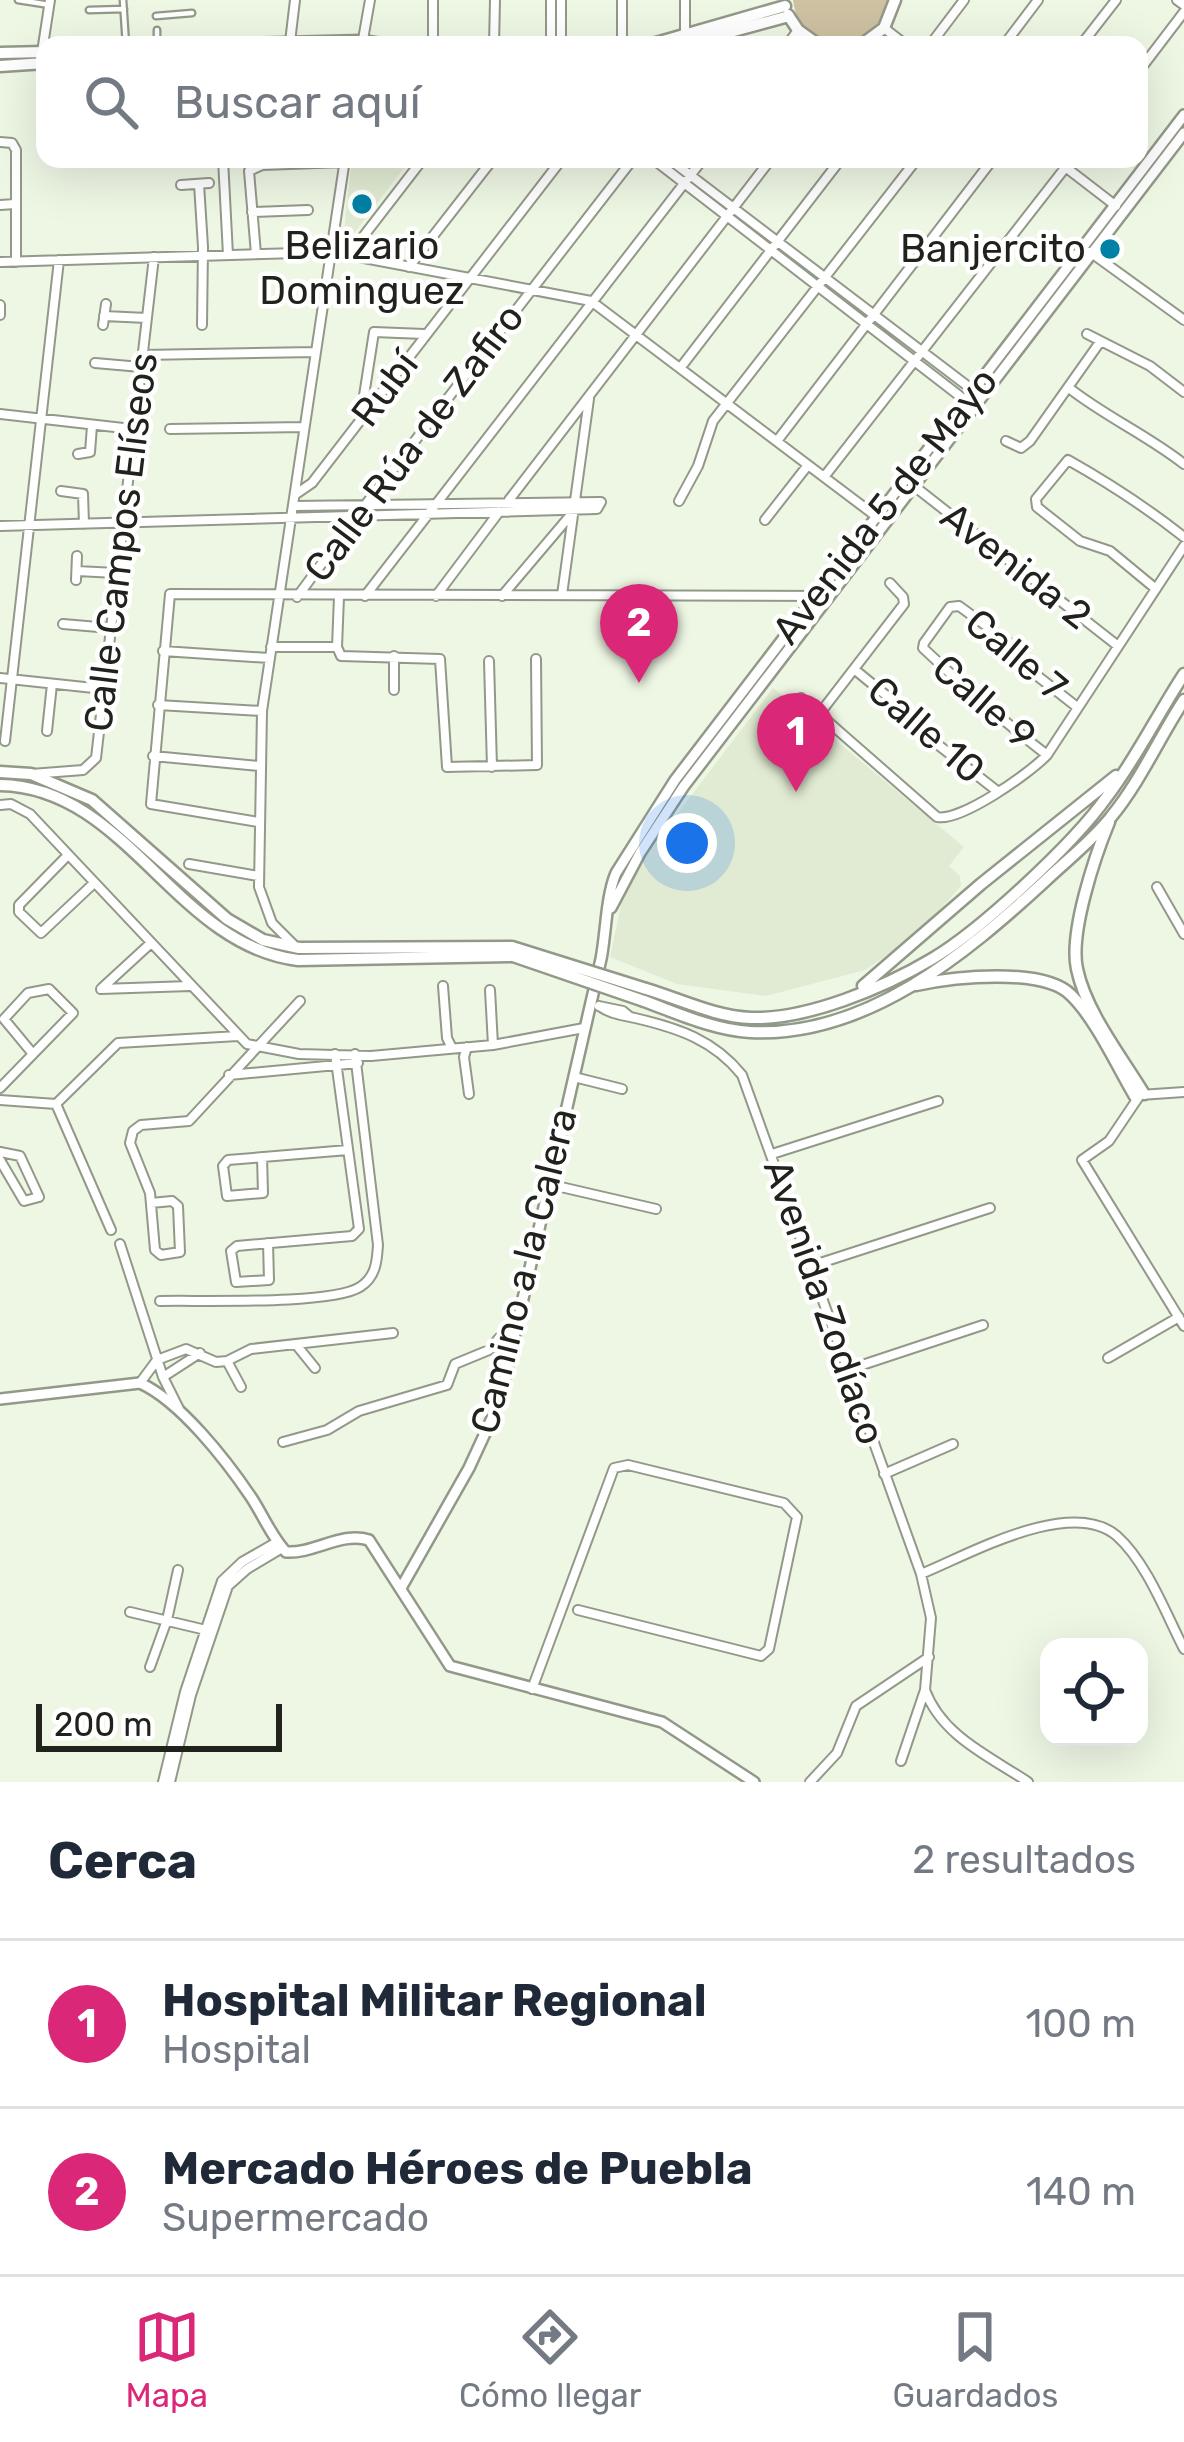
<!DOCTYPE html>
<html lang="es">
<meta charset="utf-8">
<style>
:root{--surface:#fff;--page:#f2f2f3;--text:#1f2937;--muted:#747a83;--line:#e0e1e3;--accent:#db2777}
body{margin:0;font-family:Rubik,sans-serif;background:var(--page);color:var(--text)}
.controls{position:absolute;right:36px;bottom:36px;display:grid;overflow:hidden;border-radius:24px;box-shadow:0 12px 48px #0002}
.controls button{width:108px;height:108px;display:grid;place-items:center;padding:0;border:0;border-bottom:3px solid var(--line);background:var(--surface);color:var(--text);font:60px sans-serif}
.scale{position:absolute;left:36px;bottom:30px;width:246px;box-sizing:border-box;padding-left:12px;border:6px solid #20221c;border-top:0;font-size:33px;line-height:42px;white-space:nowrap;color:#20221c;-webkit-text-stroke:9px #fff;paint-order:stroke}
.you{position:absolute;left:687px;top:843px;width:42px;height:42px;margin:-30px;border:9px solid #fff;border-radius:50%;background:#1a73e8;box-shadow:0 0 0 18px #1a73e833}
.badge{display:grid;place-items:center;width:78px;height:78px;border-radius:50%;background:var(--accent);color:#fff;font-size:39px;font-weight:700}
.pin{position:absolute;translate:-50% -99px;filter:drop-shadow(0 3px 6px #0008)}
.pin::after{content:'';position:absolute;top:63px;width:42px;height:36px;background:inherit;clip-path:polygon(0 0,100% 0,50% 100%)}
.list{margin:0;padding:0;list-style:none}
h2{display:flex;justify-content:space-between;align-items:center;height:156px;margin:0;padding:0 48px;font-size:51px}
h2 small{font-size:39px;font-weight:400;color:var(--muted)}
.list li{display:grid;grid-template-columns:78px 1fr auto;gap:36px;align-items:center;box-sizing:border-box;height:168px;padding:0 48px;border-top:3px solid var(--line)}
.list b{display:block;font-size:45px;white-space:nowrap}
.list p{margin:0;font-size:39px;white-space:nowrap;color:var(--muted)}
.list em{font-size:39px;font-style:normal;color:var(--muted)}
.icon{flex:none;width:66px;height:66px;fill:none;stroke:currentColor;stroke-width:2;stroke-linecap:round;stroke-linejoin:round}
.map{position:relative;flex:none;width:1184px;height:1782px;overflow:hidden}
.search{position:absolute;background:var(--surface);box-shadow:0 12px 48px #0002;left:36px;right:36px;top:36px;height:132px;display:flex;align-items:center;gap:30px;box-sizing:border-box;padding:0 42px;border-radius:24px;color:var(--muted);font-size:45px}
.sheet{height:492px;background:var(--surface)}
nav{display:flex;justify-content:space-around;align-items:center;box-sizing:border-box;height:168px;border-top:3px solid var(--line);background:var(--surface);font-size:33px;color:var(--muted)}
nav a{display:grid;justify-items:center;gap:6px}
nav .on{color:var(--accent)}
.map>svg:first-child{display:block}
.built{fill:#e1ebd3}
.green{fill:#cec1a2}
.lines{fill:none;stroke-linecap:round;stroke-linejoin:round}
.pedestrian-casing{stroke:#929989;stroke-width:9}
.minor-casing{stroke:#929989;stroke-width:12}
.tertiary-casing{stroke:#929989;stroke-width:14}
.secondary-casing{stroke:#929989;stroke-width:15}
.primary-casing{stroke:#929989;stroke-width:15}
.pedestrian{stroke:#fff;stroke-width:4.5}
.minor{stroke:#fff;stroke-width:8}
.tertiary{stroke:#fff;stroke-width:9}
.secondary{stroke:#fff;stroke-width:10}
.primary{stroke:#fff;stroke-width:10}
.primary-bridge-casing{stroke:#929989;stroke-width:15;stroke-linecap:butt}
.primary-bridge{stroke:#fff;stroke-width:10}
.poi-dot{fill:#0081a5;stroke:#fff;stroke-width:4.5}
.labels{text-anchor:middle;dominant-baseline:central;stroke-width:9;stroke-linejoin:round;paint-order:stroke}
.poi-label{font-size:39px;fill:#20221c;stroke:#fff}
.street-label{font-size:39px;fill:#20221c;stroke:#fff}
</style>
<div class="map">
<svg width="1184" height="1782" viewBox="0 0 1184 1782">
<rect width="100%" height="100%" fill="#eef6e4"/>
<path class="built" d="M352,159H411L342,249Z
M773,688L964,847L949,866L960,876L961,886L918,934L865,970L766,996L677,984L610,957L621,905L643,859Z"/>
<path class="green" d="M793,0H891C873,59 801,63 793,0Z"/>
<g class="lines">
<defs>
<path id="pedestrian" d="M18,0L50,5
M123,0L126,45
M89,10L124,9
M156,16L192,13
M157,30V45"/>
<path id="minor" d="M1177,0L1184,5
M884,28L906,45
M685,34V0
M290,42L295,0
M362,45L370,0
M433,45V0
M494,45L495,0
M551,45V0
M561,45V0
M622,45V0
M787,45L798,30
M930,45L964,0
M1004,45L1038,0
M1081,45L1116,0
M42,52L50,0
M1139,71L1184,12
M0,142L12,143L16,150V262
M223,159L228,255
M653,159L970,404
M669,159L982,397
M1055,159L1116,206
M199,184L203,247L202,325
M181,185L209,183
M0,205L15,204
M252,212L308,210
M1090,252L1184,320
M256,254L249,171L262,165L345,162
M349,255L423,159
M0,262L332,252L591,301L877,517
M409,267L493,159
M0,305V315
M104,316L147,318
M103,325L106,304
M1087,334L1150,366L1184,392
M142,355L316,352
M95,363L141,367
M681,367L841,159
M1069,388C1106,417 1147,435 1184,464
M0,414L132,429
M360,421L374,332L424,334
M170,429L304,427
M777,441L993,159
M1006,441L1021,448L1030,441L1100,342
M78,454L90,452L92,426
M824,477L1072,159
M914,486L1118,646
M61,491L83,494L84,524
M296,494L312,483L562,159
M509,500L771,159
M679,501L698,466L713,421L917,159
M366,504L633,159
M765,520L808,465
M0,526L597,509L601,502L293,506
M77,571L116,573
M76,580L77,556
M1156,589L1110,551L1080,541L1037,507L1036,499L1068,460C1109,483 1147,508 1184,537
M562,595L589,399
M365,596L703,159
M436,596L499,512
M502,596L574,511
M297,597L357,516
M339,597L337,647L341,656L440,659L447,767L537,765L536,659
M63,624L110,628
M271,647H337
M163,651L269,658
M394,656V690
M489,661L492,767
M854,669L893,701L918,729L997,791
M0,678L103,689
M801,698L937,817C960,822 1029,774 1047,755L1184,546
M158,705L262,711
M820,713L904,604L903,597L890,583
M47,731L52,684
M5,741L59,260
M1047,755C1003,721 963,686 923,648L924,643L950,607L959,606L1007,641L1026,667L1077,707
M153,756L259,766
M31,774L83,770L96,758L154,257
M0,805L11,804L30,814L247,1044L299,1054L371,1056L493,1045L584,1028
M258,822L151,804L170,594L829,596
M67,856L19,905V912L41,933L93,884
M189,864L258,876
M1157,887L1184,934
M293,944L272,923L259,887L262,711L345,159
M443,986L447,1038L452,1048
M102,988L151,943
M101,989L190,986
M490,990L493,1045
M599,1006C611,1014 621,1015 635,1018C678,1028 714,1040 742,1075L921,1574L931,1618L925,1690C942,1736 989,1756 1028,1782
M599,1006L623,1011L629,1016
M467,1047L464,1057L469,1094
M229,1075L358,1063
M574,1077L622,1089
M0,1088L73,1013L49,989L28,993L4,1019L33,1054
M1184,1092L1140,1095L1109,1141L1082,1160L1184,1326
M0,1100L56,1104
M56,1104L118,1043L238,1036
M56,1104L111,1230
M0,1152L20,1156L39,1197L24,1201L0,1160
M772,1154L938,1101
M262,1157L263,1193L227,1196L223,1166L228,1160L348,1150
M548,1184L656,1209
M151,1203L172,1201L178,1206L180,1252L161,1255L155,1250L150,1193L130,1143L133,1131L141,1125L189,1121L300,1001
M268,1243L269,1280L236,1282L231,1251L237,1246L352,1236L359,1229L335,1054
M120,1244L163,1377L179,1409
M811,1266L990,1208
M160,1301C200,1300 332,1305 360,1287C376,1277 377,1261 378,1245L355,1054
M298,1347L315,1368
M1108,1358L1179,1317
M227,1361L251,1349L393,1333
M847,1370L983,1325
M163,1377L200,1353
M140,1383L157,1360L186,1349L216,1362L227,1361L241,1387
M283,1442L327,1430L359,1411L447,1385L455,1364L489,1350L499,1338L514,1333
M884,1474L953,1444
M921,1574C968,1555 1071,1496 1117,1536C1147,1563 1166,1614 1184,1649
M130,1612L210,1631
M150,1667L167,1620L178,1570
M532,1689L614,1468L628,1465L784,1503L797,1517L769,1649L761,1656L578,1610
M901,1761L925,1690
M163,1782L185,1692L222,1581L242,1562L277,1542
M170,1782L191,1695L228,1586L247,1569L282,1548
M810,1782L837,1753L856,1706L929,1657"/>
<path id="tertiary" d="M611,908L640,853L684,786L1184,133
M0,1399L140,1383C180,1401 226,1460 251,1497C263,1515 271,1536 286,1552C314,1554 342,1531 369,1540L450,1666L662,1722L754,1782
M401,1588L469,1468L499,1403L601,959C606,934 606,896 616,873L675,780L1184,115"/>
<path id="secondary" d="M788,15L798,30L819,45
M204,45L363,41L386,45
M649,45L785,6
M682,45L789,16
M861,45L884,28L895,0
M0,53L45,52
M0,66L45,63
M1109,822C1095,856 1069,933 1077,969C1086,1012 1121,1056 1144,1094
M916,985C953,977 1043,967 1071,995C1096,1019 1118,1068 1136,1098"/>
<path id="primary" d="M0,772L31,774L92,800L227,919L263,940L299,948L512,947
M0,785C127,787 175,945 298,960L513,956
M863,986L981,884L1116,776
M646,989C680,999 716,1017 751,1018C807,1020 885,987 932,959C981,930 1073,844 1106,798C1136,759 1157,715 1184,674
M644,1001C677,1013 714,1030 750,1032C865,1038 966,954 1045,881C1067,860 1092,841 1111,817C1140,782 1159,738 1184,700"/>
</defs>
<use href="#pedestrian" class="pedestrian-casing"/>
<use href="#minor" class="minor-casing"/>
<use href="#tertiary" class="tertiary-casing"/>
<use href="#secondary" class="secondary-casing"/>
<use href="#primary" class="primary-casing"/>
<use href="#pedestrian" class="pedestrian"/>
<use href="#minor" class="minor"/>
<use href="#tertiary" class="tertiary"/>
<use href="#secondary" class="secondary"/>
<use href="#primary" class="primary"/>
<defs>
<path id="primary-bridge" d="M512,947L646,989
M513,956L644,1001"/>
</defs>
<use href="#primary-bridge" class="primary-bridge-casing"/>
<use href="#primary-bridge" class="primary-bridge"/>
</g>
<g class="poi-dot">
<circle cx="362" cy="204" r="12"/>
<circle cx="1110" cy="249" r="12"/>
</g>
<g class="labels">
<g class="poi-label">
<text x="362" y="246">Belizario<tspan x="362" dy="45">Dominguez</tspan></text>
<text x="1086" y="249" text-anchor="end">Banjercito</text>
</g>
<g class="street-label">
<text transform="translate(385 389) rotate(-53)">Rubí</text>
<text transform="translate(414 443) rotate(-53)">Calle Rúa de Zafiro</text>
<text transform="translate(885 506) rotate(-52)">Avenida 5 de Mayo</text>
<text transform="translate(121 542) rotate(-83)">Calle Campos Elíseos</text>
<text transform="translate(1016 566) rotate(38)">Avenida 2</text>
<text transform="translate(1016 655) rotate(40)">Calle 7</text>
<text transform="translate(984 702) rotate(41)">Calle 9</text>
<text transform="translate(926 730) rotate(41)">Calle 10</text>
<text transform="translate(524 1271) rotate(-76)">Camino a la Calera</text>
<text transform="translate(824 1302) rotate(71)">Avenida Zodíaco</text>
</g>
</g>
</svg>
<div class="controls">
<button><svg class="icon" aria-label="locate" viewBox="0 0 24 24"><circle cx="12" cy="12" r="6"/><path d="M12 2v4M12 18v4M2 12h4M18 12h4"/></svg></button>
</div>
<div class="scale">200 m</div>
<div class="you"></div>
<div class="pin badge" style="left:796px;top:792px">1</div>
<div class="pin badge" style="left:639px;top:683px">2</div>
<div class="search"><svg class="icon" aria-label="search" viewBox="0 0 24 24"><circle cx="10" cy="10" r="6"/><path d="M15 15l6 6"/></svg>Buscar aquí</div>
</div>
<section class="sheet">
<h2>Cerca<small>2 resultados</small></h2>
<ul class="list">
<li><span class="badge">1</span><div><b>Hospital Militar Regional</b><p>Hospital</p></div><em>100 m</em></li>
<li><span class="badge">2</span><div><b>Mercado Héroes de Puebla</b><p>Supermercado</p></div><em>140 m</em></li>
</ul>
</section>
<nav>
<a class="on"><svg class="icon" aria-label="map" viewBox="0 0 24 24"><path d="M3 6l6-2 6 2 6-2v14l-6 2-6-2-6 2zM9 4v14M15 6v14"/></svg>Mapa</a>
<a><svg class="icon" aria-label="directions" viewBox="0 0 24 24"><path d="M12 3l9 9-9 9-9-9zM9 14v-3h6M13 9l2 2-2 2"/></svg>Cómo llegar</a>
<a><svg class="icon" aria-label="saved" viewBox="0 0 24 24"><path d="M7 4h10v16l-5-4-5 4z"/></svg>Guardados</a>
</nav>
